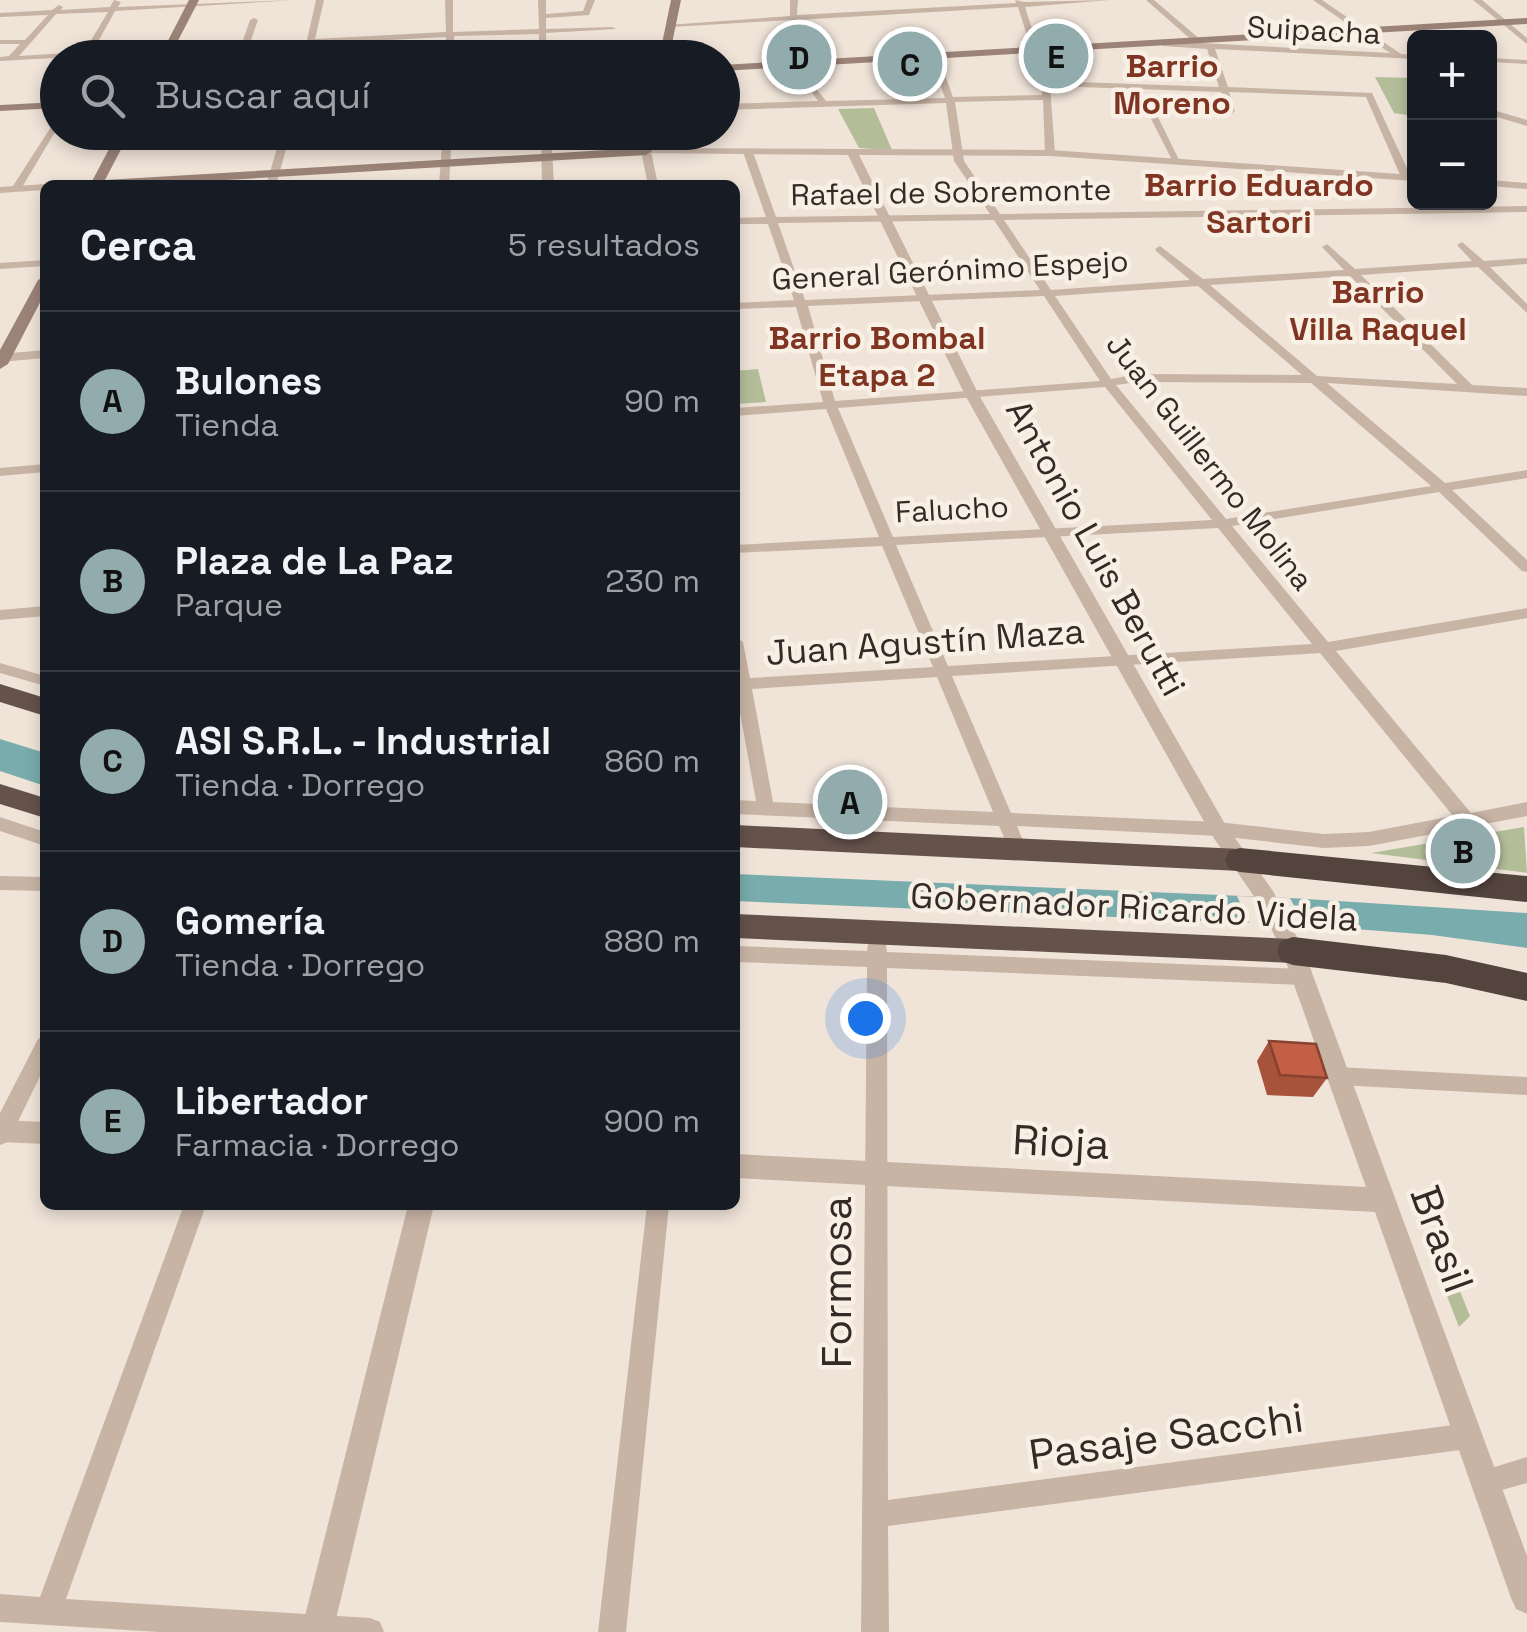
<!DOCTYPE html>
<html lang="es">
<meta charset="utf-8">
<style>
:root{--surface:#171b24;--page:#242831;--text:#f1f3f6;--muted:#9ea1a6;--line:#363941;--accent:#92abad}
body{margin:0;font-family:"Space Grotesk",sans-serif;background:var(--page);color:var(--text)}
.controls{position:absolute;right:30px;top:30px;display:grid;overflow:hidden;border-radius:15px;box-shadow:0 5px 15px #0003}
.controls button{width:90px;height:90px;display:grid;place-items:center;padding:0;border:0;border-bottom:2px solid var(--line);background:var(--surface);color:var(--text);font:50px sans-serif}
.you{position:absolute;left:865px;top:1018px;width:35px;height:35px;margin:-25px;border:8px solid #fff;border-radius:50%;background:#1a73e8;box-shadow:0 0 0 15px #1a73e833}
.badge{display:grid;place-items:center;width:65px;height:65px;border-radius:50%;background:var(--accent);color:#111;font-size:32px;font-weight:700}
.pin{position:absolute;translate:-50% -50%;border:5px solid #fff;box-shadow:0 2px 10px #0006}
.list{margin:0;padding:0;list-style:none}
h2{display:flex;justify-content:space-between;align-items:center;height:130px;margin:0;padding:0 40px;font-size:42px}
h2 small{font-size:32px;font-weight:400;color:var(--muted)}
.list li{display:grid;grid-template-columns:65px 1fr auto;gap:30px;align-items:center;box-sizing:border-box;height:180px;padding:0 40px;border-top:2px solid var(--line)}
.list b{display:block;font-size:38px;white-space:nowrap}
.list p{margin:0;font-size:32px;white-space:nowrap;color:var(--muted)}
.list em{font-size:32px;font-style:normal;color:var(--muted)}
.icon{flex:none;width:55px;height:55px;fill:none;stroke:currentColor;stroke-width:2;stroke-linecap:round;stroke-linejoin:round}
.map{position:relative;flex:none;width:1527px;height:1632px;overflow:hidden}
.search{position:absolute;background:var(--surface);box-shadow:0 5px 15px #0003;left:40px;top:40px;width:700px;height:110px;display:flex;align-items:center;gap:25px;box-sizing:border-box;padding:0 35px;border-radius:55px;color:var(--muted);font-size:38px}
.panel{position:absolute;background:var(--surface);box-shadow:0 5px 15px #0003;left:40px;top:180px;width:700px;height:1030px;border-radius:15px}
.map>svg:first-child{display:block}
.green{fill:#b3be99}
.water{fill:#79acac}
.pier{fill:#f0e4d9}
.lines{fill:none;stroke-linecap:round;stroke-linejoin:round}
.minor{fill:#c8b4a5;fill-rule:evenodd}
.tertiary{fill:#c8b4a5;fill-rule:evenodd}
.secondary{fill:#9b8377;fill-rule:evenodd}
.trunk{fill:#64524b;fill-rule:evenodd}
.motorway{fill:#54443e;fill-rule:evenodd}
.wall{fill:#a7523b}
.building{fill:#c25f45;stroke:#884230;stroke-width:2.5}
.labels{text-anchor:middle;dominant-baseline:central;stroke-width:9;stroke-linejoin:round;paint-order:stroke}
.far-street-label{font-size:30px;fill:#342a26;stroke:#f8efe5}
.far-neighbourhood-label{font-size:32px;font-weight:bold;fill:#803522;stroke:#f8efe5}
.far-quarter-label{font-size:32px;font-weight:bold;fill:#803522;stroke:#f8efe5}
.street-label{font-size:35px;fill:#342a26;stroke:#f8efe5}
.near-street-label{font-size:42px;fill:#342a26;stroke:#f8efe5}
</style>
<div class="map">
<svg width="1527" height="1632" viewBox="0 0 1527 1632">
<rect width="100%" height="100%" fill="#f0e4d9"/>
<path class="green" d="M1375,77L1414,78V116L1394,113Z
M874,108L892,150L859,148L838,109Z
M758,369L766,402L735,404V371Z
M1524,827L1527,873L1371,853Z
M1432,1257L1449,1264L1470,1316L1459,1327Z"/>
<path class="water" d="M0,739L45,753V786L0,771Z
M735,874L1290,898L1527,913V948L1432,935L1304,925L735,901Z"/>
<path class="pier" d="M1237,896L1290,898L1304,925L1249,923Z"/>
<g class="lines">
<path class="minor" d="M114,0L121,2L118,7L295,0L115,11L93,51L242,43L250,20L254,18L258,20L250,43L307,40L316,0H324L315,39L446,32L445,0H453V32L539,29L538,0H546V14L583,11L587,0H595L589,15L546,18V29L612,27L616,29L546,33L547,58H539V34L454,36V58H446V37L314,44L311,58H303L306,44L0,61V57L9,56L20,44H0V40H25L48,15L0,17V13L52,10L59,5L63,7L61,10L110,7ZM108,12L84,52L19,56L56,14Z
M790,0H798L797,15L1016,3L1015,0L1024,2L1110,0L1025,7L1049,81L1219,87L1207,49L1162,46L1165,42L1195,43L1146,0H1154L1201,40V43L1390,53L1313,0H1322L1401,54L1414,55V59L1215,49L1228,87L1372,93L1411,177L1406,180L1401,177L1366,97L1229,92L1235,111L1231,114L1227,111L1221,92L1050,86L1055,153L1050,156L1045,153L1043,100L955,102L964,161L1000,214L1527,206V212L1004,220L1051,290L1190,280L1156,251L1155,249L1160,246L1203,279L1344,270L1322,247L1327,244L1355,269L1472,261L1457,245L1462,242L1484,261L1527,258V264L1490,267L1527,304V313L1478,267L1361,275L1472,385L1527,388V396L1327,383L1445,483L1527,470V478L1452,490L1527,560V572L1522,571L1439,492L1232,526L1328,642L1527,608V618L1336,651L1471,813L1527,802V816L1369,846L1324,848L1218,836L1017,826L1026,848L1023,853H1011L999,826L735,814V800L756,801L735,685V637L743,642L750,678L933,667L882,546L735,553V545L879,537L826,409L735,416V408L823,402L796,307L735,309V303L794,300L768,224H735V218L766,217L743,152L748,149L753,152L776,217L990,214L954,161L946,103L722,110V104L818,101L791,64L795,62L826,101L945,98L930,56L934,54L938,56L953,97L1042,95V83L1018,7L797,20V34L793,36L789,34L790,20L671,27L667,25L790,16ZM994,220L1040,290L805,300L778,223ZM1350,276L1457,384L1317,376L1210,285ZM1198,286L1302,375L1138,374L1111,379L1055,296ZM1044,296L1100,381L835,401L808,306ZM1138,382L1311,383L1431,486L1226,519L1116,385ZM1105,387L1212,520L893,537L838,408ZM1218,528L1312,644L948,666L896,545ZM1320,653L1453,816L1369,832L1324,834L1218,822L1011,813L952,676ZM937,677L993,812L773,802L752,689Z
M1473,0H1482L1527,38V44Z
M1490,58L1527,60V64L1490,62Z
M1151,108L1155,111L1180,162L1172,160L1147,111Z
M1490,109L1527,120V126L1490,115Z
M58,116V127L21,189L13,191L11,189Z
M282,132H291L276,185H266Z
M443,132H452L449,185H439Z
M646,148L651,151L658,185H648L641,151Z
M45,260V266L0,269V263Z
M45,350V358L0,362V354Z
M45,464V472L0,476V468Z
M45,606V616L0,620V610Z
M0,663L45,676V686L0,673Z
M0,817L45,832V846L0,831Z
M0,876L45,877V891L0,890Z
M877,925L884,928L887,952L1303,969L1310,971L1313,977L1310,983L1303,985L887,968L888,1500L1468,1423L1477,1427L1481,1436L1477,1445L1468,1449L888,1526L889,1632H861L867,967L735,962V946L867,951L870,928Z
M45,1036V1066L8,1142L0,1145V1113L38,1039Z
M1338,1067L1527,1077V1095L1338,1085L1331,1083L1328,1076L1331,1069Z
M184,1205H206L66,1599L370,1618L380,1622L384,1632H159L0,1622V1594L40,1597Z
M647,1205H669L626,1632H598Z
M1527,1457V1483L1484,1495L1475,1491L1471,1482L1475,1473Z"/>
<path class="tertiary" d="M541,132H551L554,185H542Z
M646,148L1050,150L1414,175V181L1050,156L859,155L979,395L1225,824L1273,891L1304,951L1527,1556V1614L1516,1609L1511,1598L1375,1212L735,1178V1154L1366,1187L1282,951L1258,902L1211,834L965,395L848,155L642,153V149Z
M1490,180L1527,183V189L1490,186Z
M97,181L102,185H73Z
M45,185V190L0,193V187L45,184L49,185Z
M0,1120L45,1122V1144L0,1142Z
M408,1205H434L333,1632H301Z"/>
<path class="secondary" d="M189,0H199L169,58H159Z
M671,0H681L669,58H659Z
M1527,18V24L722,71V65Z
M58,102V108L0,111V105Z
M118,132H130L105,180L640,148L641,132H653L652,151L646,155L142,185H90Z
M45,276V293L8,364L0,369V350L38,280Z"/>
<path class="trunk" d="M0,684L45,698V716L0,702Z
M0,784L45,798V818L0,804Z
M735,825L1240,849L1250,852L1254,860L1250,868L1240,871L735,847Z
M735,914L1293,939L1304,942L1308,951L1304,960L1293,963L735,938Z"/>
<path class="motorway" d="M1240,848L1527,876V902L1240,872L1229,869L1225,860L1229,851Z
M1293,937L1446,955L1527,973V1001L1446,983L1293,965L1281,961L1277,951L1281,941Z"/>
</g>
<path class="wall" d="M1269,1041L1327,1078L1313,1097L1267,1095L1257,1061Z"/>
<path class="building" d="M1269,1041L1316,1044L1327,1078L1280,1075Z"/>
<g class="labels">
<g class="far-street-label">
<text transform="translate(1314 30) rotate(3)">Suipacha</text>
<text transform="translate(951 192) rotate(-1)">Rafael de Sobremonte</text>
<text transform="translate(950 270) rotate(-3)">General Gerónimo Espejo</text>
<text transform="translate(1210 462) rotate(52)">Juan Guillermo Molina</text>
<text transform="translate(952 509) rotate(-3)">Falucho</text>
</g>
<g class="far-neighbourhood-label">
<text x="1172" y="66">Barrio<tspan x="1172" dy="37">Moreno</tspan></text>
</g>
<g class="far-quarter-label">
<text x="1259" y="185">Barrio Eduardo<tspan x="1259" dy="37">Sartori</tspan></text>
<text x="1378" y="292">Barrio<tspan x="1378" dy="37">Villa Raquel</tspan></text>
<text x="877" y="338">Barrio Bombal<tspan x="877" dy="37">Etapa 2</tspan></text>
</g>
<g class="street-label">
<text transform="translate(1096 548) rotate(61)">Antonio Luis Berutti</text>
<text transform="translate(925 642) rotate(-4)">Juan Agustín Maza</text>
<text transform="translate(1134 907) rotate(3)">Gobernador Ricardo Videla</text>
</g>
<g class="near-street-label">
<text transform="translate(1061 1142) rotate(3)">Rioja</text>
<text transform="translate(1442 1239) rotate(70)">Brasil</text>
<text transform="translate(836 1282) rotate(-90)">Formosa</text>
<text transform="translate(1166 1436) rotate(-8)">Pasaje Sacchi</text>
</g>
</g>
</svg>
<div class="controls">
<button>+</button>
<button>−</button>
</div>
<div class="you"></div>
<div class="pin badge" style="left:850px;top:802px">A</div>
<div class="pin badge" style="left:1463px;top:851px">B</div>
<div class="pin badge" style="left:910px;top:64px">C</div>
<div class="pin badge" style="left:799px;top:57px">D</div>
<div class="pin badge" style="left:1056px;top:56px">E</div>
<div class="search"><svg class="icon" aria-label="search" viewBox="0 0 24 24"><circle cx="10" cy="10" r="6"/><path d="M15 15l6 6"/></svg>Buscar aquí</div>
<section class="panel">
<h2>Cerca<small>5 resultados</small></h2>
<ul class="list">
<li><span class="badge">A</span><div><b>Bulones</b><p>Tienda</p></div><em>90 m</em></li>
<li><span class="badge">B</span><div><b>Plaza de La Paz</b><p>Parque</p></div><em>230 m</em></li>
<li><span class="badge">C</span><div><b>ASI S.R.L. - Industrial</b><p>Tienda · Dorrego</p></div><em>860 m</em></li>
<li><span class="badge">D</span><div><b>Gomería</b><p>Tienda · Dorrego</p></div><em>880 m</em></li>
<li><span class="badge">E</span><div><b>Libertador</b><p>Farmacia · Dorrego</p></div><em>900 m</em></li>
</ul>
</section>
</div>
